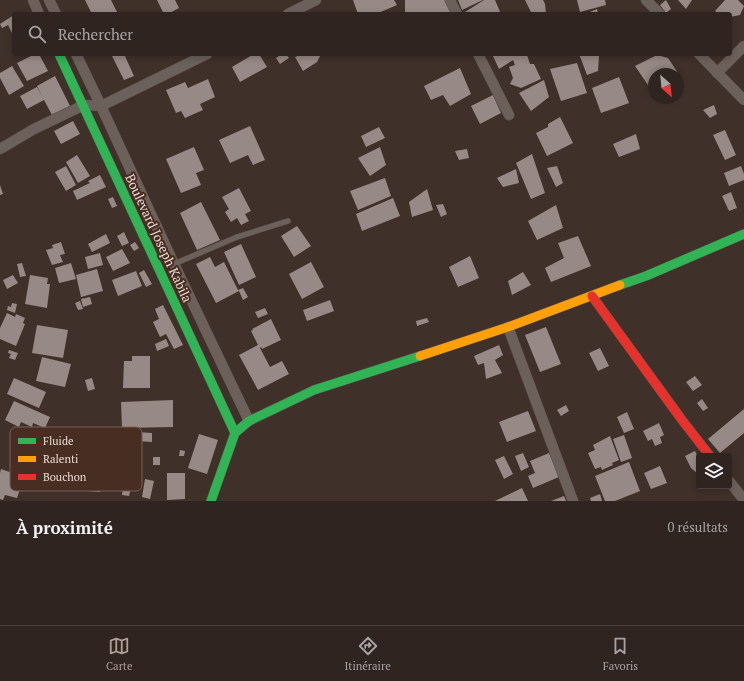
<!DOCTYPE html>
<html lang="fr">
<meta charset="utf-8">
<style>
:root{--surface:#302420;--page:#382c29;--text:#f1f3f6;--muted:#a8a4a5;--line:#4b413e;--accent:#b09e97}
body{margin:0;font-family:"PT Serif",serif;background:var(--page);color:var(--text)}
.controls{position:absolute;right:12px;bottom:12px;display:grid;overflow:hidden;border-radius:4px;box-shadow:0 2px 6px #0003}
.controls button{width:36px;height:36px;display:grid;place-items:center;padding:0;border:0;border-bottom:1px solid var(--line);background:var(--surface);color:var(--text);font:20px sans-serif}
.compass{position:absolute;left:648px;top:68px;width:36px;height:36px;border-radius:50%;background:var(--surface);box-shadow:0 2px 6px #0003;rotate:153deg}
.list{margin:0;padding:0;list-style:none}
h2{display:flex;justify-content:space-between;align-items:center;height:52px;margin:0;padding:0 16px;font-size:17px}
h2 small{font-size:13px;font-weight:400;color:var(--muted)}
.icon{flex:none;width:22px;height:22px;fill:none;stroke:currentColor;stroke-width:2;stroke-linecap:round;stroke-linejoin:round}
.map{position:relative;flex:none;width:744px;height:501px;overflow:hidden}
.search{position:absolute;background:var(--surface);box-shadow:0 2px 6px #0003;left:12px;right:12px;top:12px;height:44px;display:flex;align-items:center;gap:10px;box-sizing:border-box;padding:0 14px;border-radius:4px;color:var(--muted);font-size:15px}
.sheet{height:124px;background:var(--surface)}
nav{display:flex;justify-content:space-around;align-items:center;box-sizing:border-box;height:56px;border-top:1px solid var(--line);background:var(--surface);font-size:11px;color:var(--muted)}
nav a{display:grid;justify-items:center;gap:2px}
nav .on{color:var(--accent)}
.map>svg:first-child{display:block}
.building{fill:#978985}
.lines{fill:none;stroke-linecap:round;stroke-linejoin:round}
.lane-casing{stroke:#5d4f49;stroke-width:6}
.street-casing{stroke:#5d4f49;stroke-width:11}
.fast-casing{stroke:#5d4f49;stroke-width:10}
.slow-casing{stroke:#5d4f49;stroke-width:10}
.jam-casing{stroke:#5d4f49;stroke-width:10}
.lane{stroke:#6c605b;stroke-width:5}
.street{stroke:#6c605b;stroke-width:10}
.fast{stroke:#30b455;stroke-width:9}
.slow{stroke:#ff9f0a;stroke-width:9}
.jam{stroke:#e5322d;stroke-width:9}
.labels{text-anchor:middle;dominant-baseline:central;stroke-width:4;stroke-linejoin:round;paint-order:stroke}
.street-label{font-size:13px;fill:#ecd9d2;stroke:#482d22}
.key{fill:#482d22;stroke:#796157;stroke-width:1}
.key-label{font-size:11px;fill:#ecd9d2}
</style>
<div class="map">
<svg width="744" height="501" viewBox="0 0 744 501">
<rect width="100%" height="100%" fill="#40302a"/>
<path class="building" d="M85,0H111L118,14H92Z
M157,0H175L179,8L168,14H164Z
M353,0H394L397,5L376,14H358Z
M405,0H445L452,13L405,14Z
M458,0H483L462,10Z
M484,0H495L501,14H466L465,12Z
M525,0H543L545,4L546,14H532Z
M577,0H605L606,5L580,12Z
M666,0L671,9L666,13L660,5Z
M678,0H692L686,9Z
M725,0H738L744,6L740,15L730,17V14H719L715,11Z
M597,9L598,14H585Z
M14,15V37L8,25L2,28L0,24Z
M35,54H39L48,71L27,81L17,63Z
M111,54H124L134,76L124,80Z
M254,54H259L267,67L240,82L232,67Z
M282,54H286L289,58L280,64L276,58Z
M302,54H321L317,62L303,71L295,57Z
M492,54H529L527,55L530,64H534L541,79L521,88L510,84L513,78L509,67L515,65L513,60L499,69Z
M579,54H606V55L599,56L598,71L587,75Z
M657,55L668,58L682,79L678,81V74H654V94L635,66Z
M577,63L587,93L561,101L550,69Z
M12,66L24,86L9,95L0,78V73Z
M460,68L471,94L450,106L443,95L431,100L424,86Z
M55,76L70,106L52,115L44,100L27,109L20,96L37,87L43,98L37,86Z
M619,77L629,103L601,113L592,88Z
M208,79L215,97L200,104L203,110L185,118L181,111L176,113L166,90L185,82L188,88Z
M544,80L549,97L531,111L519,93Z
M493,95L501,113L480,124L471,106Z
M714,105L717,114L710,118L703,110Z
M560,117L573,143L547,156L536,133L548,127V124Z
M73,121L80,134L61,144L54,131Z
M250,126L265,160L253,165L248,155L230,163L219,140Z
M379,127L385,138L366,147L361,136Z
M725,130L736,155L725,160L713,135Z
M636,134L640,149L619,157L613,144Z
M194,147L204,170L196,173L201,185L181,193L166,159Z
M380,147L386,165L370,176L358,158Z
M467,149L469,158L459,160L455,151Z
M532,154L545,193L531,199L516,163Z
M77,155L90,176L78,183L66,162Z
M66,166L76,185L66,191L55,172Z
M557,166L563,183L556,187L547,168Z
M741,166L744,174V180L729,186L724,173Z
M516,169L519,183L503,187L497,178Z
M100,175L106,187L77,200L73,191L90,183L88,181Z
M385,178L391,196L358,210L350,191Z
M0,185L3,194L0,195Z
M239,188L251,211L245,214L249,221L241,225L237,218L231,222L225,212L229,209L222,197Z
M427,189L433,210L412,217L409,202Z
M731,192L737,208L729,211L722,196Z
M113,197L117,206L112,208L108,199Z
M393,198L400,216L362,231L356,214Z
M201,202L220,240L197,250L180,213Z
M443,204L447,214L441,217L436,205Z
M556,205L563,228L537,240L528,221Z
M297,226L311,246L294,257L281,236Z
M124,232L129,243L122,246L117,236Z
M106,234L110,243L92,252L88,244Z
M578,236L591,266L551,282L545,268L564,258L558,243Z
M61,242L65,254L60,255L63,262L52,265L46,250L53,248L52,245Z
M135,242L139,248L134,251L130,245Z
M241,244L256,277L239,285L224,252Z
M122,249L130,263L113,271L106,257Z
M100,253L103,265L88,269L85,257Z
M470,256L479,278L458,287L449,267Z
M210,257L215,267L224,262L238,290L243,288L248,297L243,300L239,291L216,303L196,264Z
M311,262L324,287L302,299L289,274Z
M22,263L26,276L20,277L17,264Z
M71,263L76,279L59,283L55,268Z
M97,269L103,291L81,297L76,275Z
M144,270L152,284L146,287L139,273Z
M136,271L142,286L118,296L112,280Z
M523,272L531,285L512,295L508,281Z
M13,275L18,283L7,289L3,280Z
M30,275L48,278L47,284H50L47,308L25,304Z
M90,297L92,304L83,307L81,299Z
M330,300L334,311L307,321L303,310Z
M80,301L83,309L78,310L75,303Z
M12,303L17,304L15,313L7,310L8,306L11,307Z
M163,305L183,345L174,349L166,334L160,337L153,322L159,319L155,309Z
M265,308L268,314L258,318L255,312Z
M7,313L15,317L16,314L25,318L23,323L25,324L16,346L0,339V328Z
M427,318L429,322L417,326L416,321Z
M271,319L281,340L262,349L261,347L260,348L270,367L282,361L289,374L258,390L239,355L258,345L251,331L253,330L252,329Z
M37,325L68,330L63,358L32,353Z
M546,327L561,364L540,372L525,335Z
M166,339L169,346L157,351L155,344Z
M499,345L503,355L495,360L502,373L486,379L484,363L478,365L474,356Z
M600,348L609,366L598,371L589,353Z
M9,350L18,353L15,360L9,358L11,354L8,353Z
M132,356H150V388H123L124,361H132Z
M42,357L71,364L65,387L36,381Z
M695,376L702,385L693,391L686,382Z
M14,378L46,392L39,408L7,394Z
M92,378L95,389L88,391L85,380Z
M702,399L708,408L703,411L697,403Z
M173,400V427L122,428L121,402Z
M14,401L50,417L45,428L33,423L32,427L21,422L19,427L5,420Z
M566,405L569,411L561,416L557,410Z
M744,409V433L720,453L708,439Z
M528,411L536,431L507,442L499,422Z
M627,412L634,429L624,433L617,417Z
M659,423L664,435L660,437L662,443L655,446L652,439L648,441L643,431Z
M137,432L152,433V442L137,441Z
M199,434L218,440L207,474L188,468Z
M624,435L632,458L621,462L613,439Z
M610,436L619,460L612,463L613,465L602,470L601,467L595,469L588,453L595,450L593,445Z
M180,450L185,451L184,456H179Z
M695,451L699,459V473L698,474L691,468L685,456Z
M523,453L529,467L521,471L515,456Z
M549,453L559,477L533,488L528,476L535,473L530,461Z
M504,456L513,474L504,479L495,460Z
M153,457H160V465H153Z
M629,462L640,491L615,501H605L595,476Z
M660,466L667,483L651,489L644,473Z
M1,469L24,477L17,498L5,495L3,500L0,499V473Z
M167,473H185V499L167,500Z
M89,477L101,478L100,492L88,491Z
M145,479L154,481L150,499L142,497Z
M123,486L131,487L129,496L122,495Z
M522,488L528,501H495Z
M600,494L602,501H591L590,498Z
M564,496L566,501H551Z"/>
<g class="lines">
<defs>
<path id="lane" d="M174,264L237,237L288,221"/>
<path id="street" d="M33,0L39,14
M49,0L56,14
M450,0L457,14
M646,0L660,14
M288,14L316,0
M76,54L101,106L174,264L249,421
M478,54L509,115
M699,54L744,100
M717,73L744,46
M0,149L34,129L84,105L101,106L207,54
M508,327L573,501
M729,481L744,500"/>
<path id="fast" d="M59,54L235,433
M620,285L646,276L744,234
M211,501L235,433L249,421L314,390L420,356"/>
<path id="slow" d="M420,356L508,327L620,285"/>
<path id="jam" d="M592,296L682,420L710,456"/>
</defs>
<use href="#lane" class="lane-casing"/>
<use href="#street" class="street-casing"/>
<use href="#fast" class="fast-casing"/>
<use href="#slow" class="slow-casing"/>
<use href="#jam" class="jam-casing"/>
<use href="#lane" class="lane"/>
<use href="#street" class="street"/>
<use href="#fast" class="fast"/>
<use href="#slow" class="slow"/>
<use href="#jam" class="jam"/>
</g>
<g class="labels">
<g class="street-label">
<text transform="translate(159 238) rotate(65)">Boulevard Joseph Kabila</text>
</g>
</g>
<rect x="10" y="427" width="132" height="64" rx="6" class="key"/>
<rect x="18" y="438" width="18" height="6" fill="#30b455"/>
<rect x="18" y="456" width="18" height="6" fill="#ff9f0a"/>
<rect x="18" y="474" width="18" height="6" fill="#e5322d"/>
<g class="key-label">
<text x="43" y="445">Fluide</text>
<text x="43" y="463">Ralenti</text>
<text x="43" y="481">Bouchon</text>
</g>
</svg>
<div class="controls">
<button><svg class="icon" aria-label="layers" viewBox="0 0 24 24"><path d="M12 4l9 5-9 5-9-5zM3 14l9 5 9-5"/></svg></button>
</div>
<svg class="compass" viewBox="-18 -18 36 36"><path d="M0-13l5 13h-10z" fill="#e53935"/><path d="M0 13l5-13h-10z" fill="#a8a4a5"/></svg>
<div class="search"><svg class="icon" aria-label="search" viewBox="0 0 24 24"><circle cx="10" cy="10" r="6"/><path d="M15 15l6 6"/></svg>Rechercher</div>
</div>
<section class="sheet">
<h2>À proximité<small>0 résultats</small></h2>
<ul class="list">
</ul>
</section>
<nav>
<a class="on"><svg class="icon" aria-label="map" viewBox="0 0 24 24"><path d="M3 6l6-2 6 2 6-2v14l-6 2-6-2-6 2zM9 4v14M15 6v14"/></svg>Carte</a>
<a><svg class="icon" aria-label="directions" viewBox="0 0 24 24"><path d="M12 3l9 9-9 9-9-9zM9 14v-3h6M13 9l2 2-2 2"/></svg>Itinéraire</a>
<a><svg class="icon" aria-label="saved" viewBox="0 0 24 24"><path d="M7 4h10v16l-5-4-5 4z"/></svg>Favoris</a>
</nav>
